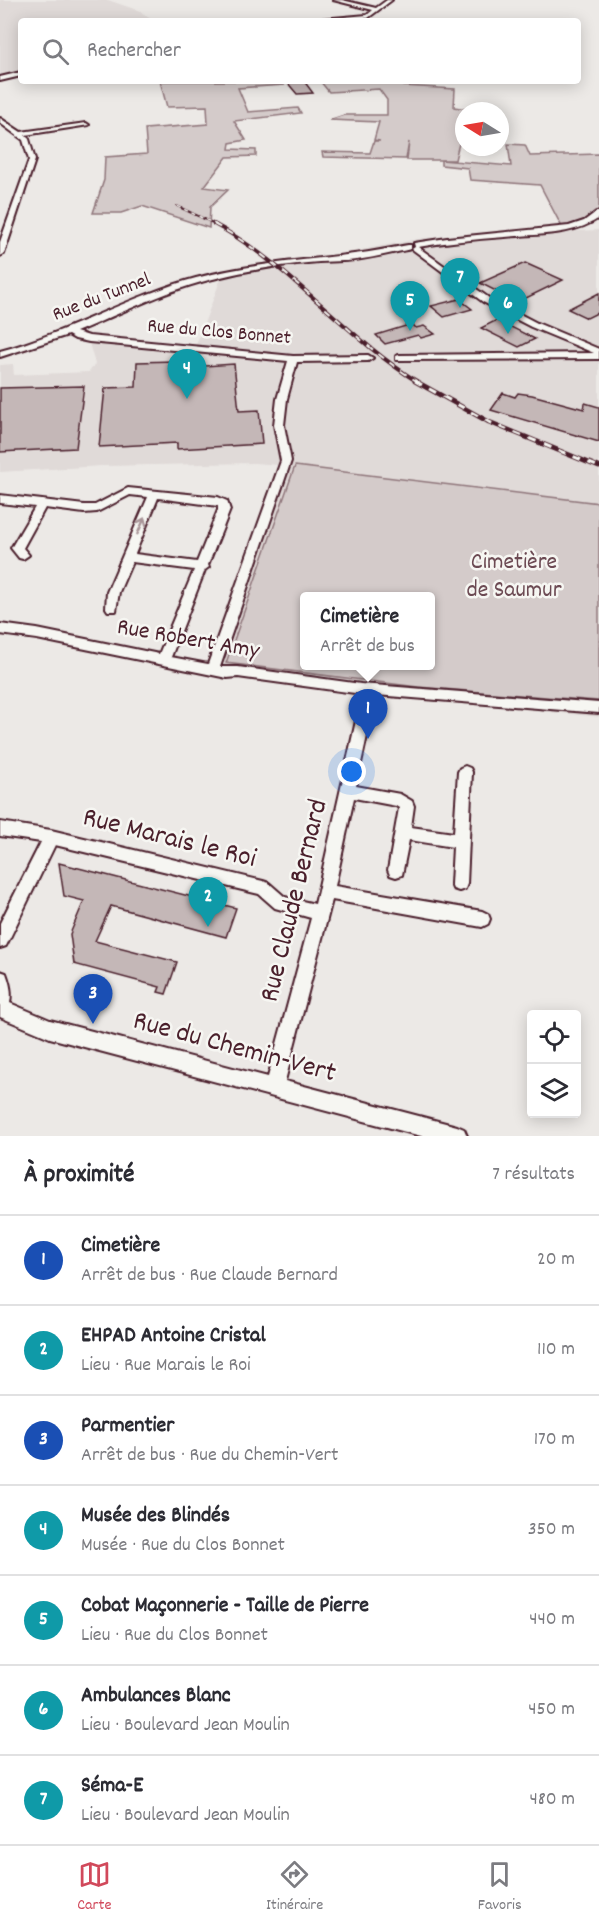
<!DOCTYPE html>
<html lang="fr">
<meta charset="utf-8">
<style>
:root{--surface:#fff;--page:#f7f7f7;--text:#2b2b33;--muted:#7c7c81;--line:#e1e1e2;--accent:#d1495b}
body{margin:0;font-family:Dekko,sans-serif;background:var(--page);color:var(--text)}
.controls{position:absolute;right:18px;bottom:18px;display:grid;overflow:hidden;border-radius:6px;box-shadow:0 3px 15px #0003}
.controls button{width:54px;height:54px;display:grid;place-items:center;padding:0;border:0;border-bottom:2px solid var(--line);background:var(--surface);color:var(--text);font:30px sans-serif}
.compass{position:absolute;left:455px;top:102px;width:54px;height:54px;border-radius:50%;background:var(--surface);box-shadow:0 3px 15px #0003;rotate:281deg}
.you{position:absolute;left:352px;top:772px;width:21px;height:21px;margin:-15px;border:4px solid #fff;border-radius:50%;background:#1a73e8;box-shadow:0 0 0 9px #1a73e833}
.badge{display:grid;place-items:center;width:39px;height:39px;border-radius:50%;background:var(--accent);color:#fff;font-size:20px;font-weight:700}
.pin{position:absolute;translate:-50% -50px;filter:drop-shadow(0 2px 3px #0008)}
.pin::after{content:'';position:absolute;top:32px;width:21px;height:18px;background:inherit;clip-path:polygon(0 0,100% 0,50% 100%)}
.popup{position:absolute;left:300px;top:592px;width:135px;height:78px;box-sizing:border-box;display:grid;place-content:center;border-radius:6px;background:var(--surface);filter:drop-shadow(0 2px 4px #0005);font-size:20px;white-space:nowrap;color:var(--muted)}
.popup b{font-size:22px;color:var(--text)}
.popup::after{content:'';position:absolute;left:50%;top:100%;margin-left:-12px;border:12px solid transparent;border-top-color:var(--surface)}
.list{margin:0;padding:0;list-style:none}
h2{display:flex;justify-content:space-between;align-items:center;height:78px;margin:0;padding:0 24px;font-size:26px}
h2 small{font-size:20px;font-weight:400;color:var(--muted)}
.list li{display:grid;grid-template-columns:39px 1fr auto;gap:18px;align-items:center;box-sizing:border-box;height:90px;padding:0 24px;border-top:2px solid var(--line)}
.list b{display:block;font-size:22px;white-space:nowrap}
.list p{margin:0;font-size:20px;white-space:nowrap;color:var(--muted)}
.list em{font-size:20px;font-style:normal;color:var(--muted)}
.icon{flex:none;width:33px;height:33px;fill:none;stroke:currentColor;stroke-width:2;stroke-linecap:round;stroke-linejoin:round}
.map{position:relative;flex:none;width:599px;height:1136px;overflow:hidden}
.search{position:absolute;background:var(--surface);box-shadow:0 3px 15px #0003;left:18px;right:18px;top:18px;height:66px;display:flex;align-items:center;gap:15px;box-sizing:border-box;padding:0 21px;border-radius:6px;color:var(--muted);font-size:22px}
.sheet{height:708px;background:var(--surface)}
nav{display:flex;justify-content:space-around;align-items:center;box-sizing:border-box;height:84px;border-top:2px solid var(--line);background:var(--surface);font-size:16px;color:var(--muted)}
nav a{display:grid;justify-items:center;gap:3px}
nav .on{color:var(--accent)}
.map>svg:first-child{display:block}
.built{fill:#e0dad8;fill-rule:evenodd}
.green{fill:#d4cbca;stroke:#8f757a;stroke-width:1.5;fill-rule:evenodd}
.building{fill:#c4b7b7;stroke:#4a1f2b;stroke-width:1.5}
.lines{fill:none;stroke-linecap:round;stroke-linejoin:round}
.minor-casing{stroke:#4a1f2b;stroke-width:4}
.minor{fill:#f6f6f2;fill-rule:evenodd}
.rail-far2-casing{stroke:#4a1f2b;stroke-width:2}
.rail-far1-casing{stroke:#4a1f2b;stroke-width:4}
.rail-casing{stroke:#4a1f2b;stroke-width:5}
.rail-far2{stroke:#f6f6f2;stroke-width:1.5;stroke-dasharray:4;stroke-linecap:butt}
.rail-far1{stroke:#f6f6f2;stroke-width:2;stroke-dasharray:7;stroke-linecap:butt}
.rail{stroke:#f6f6f2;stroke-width:3;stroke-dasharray:8;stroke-linecap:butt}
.oneway{stroke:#a99598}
.labels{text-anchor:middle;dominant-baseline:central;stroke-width:5;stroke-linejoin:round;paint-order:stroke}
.far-street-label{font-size:20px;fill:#4a1f2b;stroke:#f6f6f2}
.park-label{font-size:24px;fill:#6c4a53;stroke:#f6f6f2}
.street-label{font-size:24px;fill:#4a1f2b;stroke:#f6f6f2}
.near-street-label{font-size:28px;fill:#4a1f2b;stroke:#f6f6f2}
</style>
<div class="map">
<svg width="599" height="1136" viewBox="0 0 599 1136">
<rect width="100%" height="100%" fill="#ece9e6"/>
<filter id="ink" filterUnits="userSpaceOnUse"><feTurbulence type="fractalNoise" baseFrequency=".0167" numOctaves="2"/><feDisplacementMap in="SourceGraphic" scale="12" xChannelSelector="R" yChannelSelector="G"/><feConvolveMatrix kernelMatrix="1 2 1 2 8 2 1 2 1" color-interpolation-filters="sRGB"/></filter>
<g filter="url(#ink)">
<path class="built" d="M0,0H108L140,11L153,21H21V72L0,77Z
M599,230V717L366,693L205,673L278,465L255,463L102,466L0,472V365L13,364L14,375L89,372L95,364L89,343L193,353L223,273L299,262L423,238ZM305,596H431V666H305Z"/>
<path class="green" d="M160,81H281L284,85L238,88L248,112L298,108L301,113L234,121L246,140L230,143L229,149L256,150V156L227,157L204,187L228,190L210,207L209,228L142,206L121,213H93L104,180L105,157L147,154L145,129L208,124L207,106L167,107Z
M320,81H405L404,86L455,89L454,107L480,111H464C464,130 459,141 455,160H407L409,142L406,159L323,157L322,152L370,153L374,141H380L374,140L379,122L329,120L344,115H387V100L379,89L329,92Z
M508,144L525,145L530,156L599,154V209L581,222L562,227L540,185L470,180L468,168L441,165V160L511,166Z
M295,466L599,503V701L418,687L226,663ZM305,596H431V666H305Z"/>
<path class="building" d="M286,81H304L313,93L297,94Z
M525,263L563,280L518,302L480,283Z
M599,293V312L587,318L568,309Z
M459,299L472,309L444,317L431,306Z
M497,320L535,339L519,347L481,328Z
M412,324L416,328L424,326L435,334L421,338L418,335L385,344L376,335Z
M175,361V368L234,364L239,411L259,410L262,444L177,449V443L99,447L105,388L136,387L137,362Z
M84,386L76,448L0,452V388Z
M503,393L515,397L518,393L532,395L584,409L585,403L599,407V442L491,410Z
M59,863L236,908L226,937L111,906L95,941L177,962L166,994L158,992L160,987L74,964L70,934L84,901L64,896Z"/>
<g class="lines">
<defs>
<path id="minor" d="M333,0H342L376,8L387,0H392L368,18L299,21L367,15L373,10Z
M21,72V76L0,81V77Z
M0,118L21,132L86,123L89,125L25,135L29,139L35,160L4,254L0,256V242L29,160L23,140L0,123Z
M596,212H599V218C574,236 535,234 505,237C476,239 447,242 418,247L489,298L537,323L599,349V359L396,360V356L399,355L594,353L531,327L483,302L412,249L415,247L414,243L447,238L569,226L584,221Z
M408,245H411V249C393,253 360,261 343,261C302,262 257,268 217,278C168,289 122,313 76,332L89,336L293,356L368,355L373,358L368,361L297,362L287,399L284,425L291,461L220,667H238L361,684L599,703V713L376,695L356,786L400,794L412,801L414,806L411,827L454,833L458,772L460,768L465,766L470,768L472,772L467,884L465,889L459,891L453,889L451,884L453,847L409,840L402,875L396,877L390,875L388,870L399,808L396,806L354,798L335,886L482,911L488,914L490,919L488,924L482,927L332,900L285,1081L457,1126L464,1129L467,1136H421L50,1038L0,1017V971L6,973C10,984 12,992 10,1003L50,1020L268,1077L311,918L275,908L259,894L55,845L6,946L0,948V923L41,842L0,836V822L51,830L263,881L269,883L285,897L315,904L362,694L238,677L227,678L37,639L0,634V624L37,629L159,654L194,570L132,562L119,592L116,611H108L106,608L107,592L148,497L130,495L97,512L84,513L45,508L23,548L29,555L23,559L19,558L11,548L35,507L0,503V495L84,505H95L128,488L218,497L227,501L230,510L208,565L209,567L205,570L171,657L208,664L281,461L274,425L277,399L288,361L89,342L75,339L68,335L0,357V351C68,333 129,296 196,278C248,264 301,261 354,254C372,252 390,248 408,245ZM158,498L218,506V510L197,562L135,554Z"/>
</defs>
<use href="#minor" class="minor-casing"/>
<use href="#minor" class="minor"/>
<defs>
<path id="rail-far2" d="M177,206L217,225"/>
<path id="rail-far1" d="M214,224C291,265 345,337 418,382"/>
<path id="rail" d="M415,381L489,422L599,467"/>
</defs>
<use href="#rail-far2" class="rail-far2-casing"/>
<use href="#rail-far1" class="rail-far1-casing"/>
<use href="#rail" class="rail-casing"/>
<use href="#rail-far2" class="rail-far2"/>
<use href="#rail-far1" class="rail-far1"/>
<use href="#rail" class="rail"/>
</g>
<defs><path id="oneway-shaft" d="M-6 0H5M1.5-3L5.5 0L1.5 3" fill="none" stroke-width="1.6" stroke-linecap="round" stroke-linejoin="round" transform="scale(1.5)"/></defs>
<use class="oneway" href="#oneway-shaft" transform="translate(141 526) rotate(-66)"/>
</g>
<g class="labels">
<g class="far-street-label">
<text transform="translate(102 298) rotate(-21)">Rue du Tunnel</text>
<text transform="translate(219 333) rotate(5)">Rue du Clos Bonnet</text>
</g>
<g class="park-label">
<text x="514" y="563">Cimetière<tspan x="514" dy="28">de Saumur</tspan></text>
</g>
<g class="street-label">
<text transform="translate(188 640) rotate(10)">Rue Robert Amy</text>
</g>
<g class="near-street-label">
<text transform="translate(169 840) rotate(14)">Rue Marais le Roi</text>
<text transform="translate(296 901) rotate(-76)">Rue Claude Bernard</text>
<text transform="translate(234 1049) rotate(15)">Rue du Chemin-Vert</text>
</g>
</g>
</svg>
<div class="controls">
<button><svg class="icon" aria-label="locate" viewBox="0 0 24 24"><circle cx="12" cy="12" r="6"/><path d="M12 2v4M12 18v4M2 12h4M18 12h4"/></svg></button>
<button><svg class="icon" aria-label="layers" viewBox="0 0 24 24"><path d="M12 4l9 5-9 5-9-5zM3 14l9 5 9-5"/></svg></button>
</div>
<svg class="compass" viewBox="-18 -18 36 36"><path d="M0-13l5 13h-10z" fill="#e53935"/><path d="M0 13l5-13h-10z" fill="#7c7c81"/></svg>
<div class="you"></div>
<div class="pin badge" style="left:368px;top:739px;background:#1a4fb4">1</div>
<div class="popup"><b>Cimetière</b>Arrêt de bus</div>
<div class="pin badge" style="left:208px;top:927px;background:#0f9aa8">2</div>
<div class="pin badge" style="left:93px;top:1024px;background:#1a4fb4">3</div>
<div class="pin badge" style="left:187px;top:399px;background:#0f9aa8">4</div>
<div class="pin badge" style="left:410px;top:331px;background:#0f9aa8">5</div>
<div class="pin badge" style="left:508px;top:334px;background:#0f9aa8">6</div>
<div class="pin badge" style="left:460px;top:308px;background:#0f9aa8">7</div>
<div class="search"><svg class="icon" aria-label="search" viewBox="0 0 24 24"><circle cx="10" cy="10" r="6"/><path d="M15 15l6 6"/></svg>Rechercher</div>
</div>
<section class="sheet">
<h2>À proximité<small>7 résultats</small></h2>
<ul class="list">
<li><span class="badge" style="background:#1a4fb4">1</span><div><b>Cimetière</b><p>Arrêt de bus · Rue Claude Bernard</p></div><em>20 m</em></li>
<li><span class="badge" style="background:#0f9aa8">2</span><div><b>EHPAD Antoine Cristal</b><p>Lieu · Rue Marais le Roi</p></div><em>110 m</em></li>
<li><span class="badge" style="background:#1a4fb4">3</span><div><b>Parmentier</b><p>Arrêt de bus · Rue du Chemin-Vert</p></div><em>170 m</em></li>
<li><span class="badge" style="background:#0f9aa8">4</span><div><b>Musée des Blindés</b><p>Musée · Rue du Clos Bonnet</p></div><em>350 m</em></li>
<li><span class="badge" style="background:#0f9aa8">5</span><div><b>Cobat Maçonnerie - Taille de Pierre</b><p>Lieu · Rue du Clos Bonnet</p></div><em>440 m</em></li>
<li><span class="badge" style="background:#0f9aa8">6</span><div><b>Ambulances Blanc</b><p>Lieu · Boulevard Jean Moulin</p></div><em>450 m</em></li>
<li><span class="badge" style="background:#0f9aa8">7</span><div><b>Séma-E</b><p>Lieu · Boulevard Jean Moulin</p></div><em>480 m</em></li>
</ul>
</section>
<nav>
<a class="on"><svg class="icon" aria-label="map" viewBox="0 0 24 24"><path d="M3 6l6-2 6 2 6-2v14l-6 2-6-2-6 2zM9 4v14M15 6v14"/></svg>Carte</a>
<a><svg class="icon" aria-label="directions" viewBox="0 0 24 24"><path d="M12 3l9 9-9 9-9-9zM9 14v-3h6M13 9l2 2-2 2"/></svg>Itinéraire</a>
<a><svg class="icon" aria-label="saved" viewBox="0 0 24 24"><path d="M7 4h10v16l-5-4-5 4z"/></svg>Favoris</a>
</nav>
